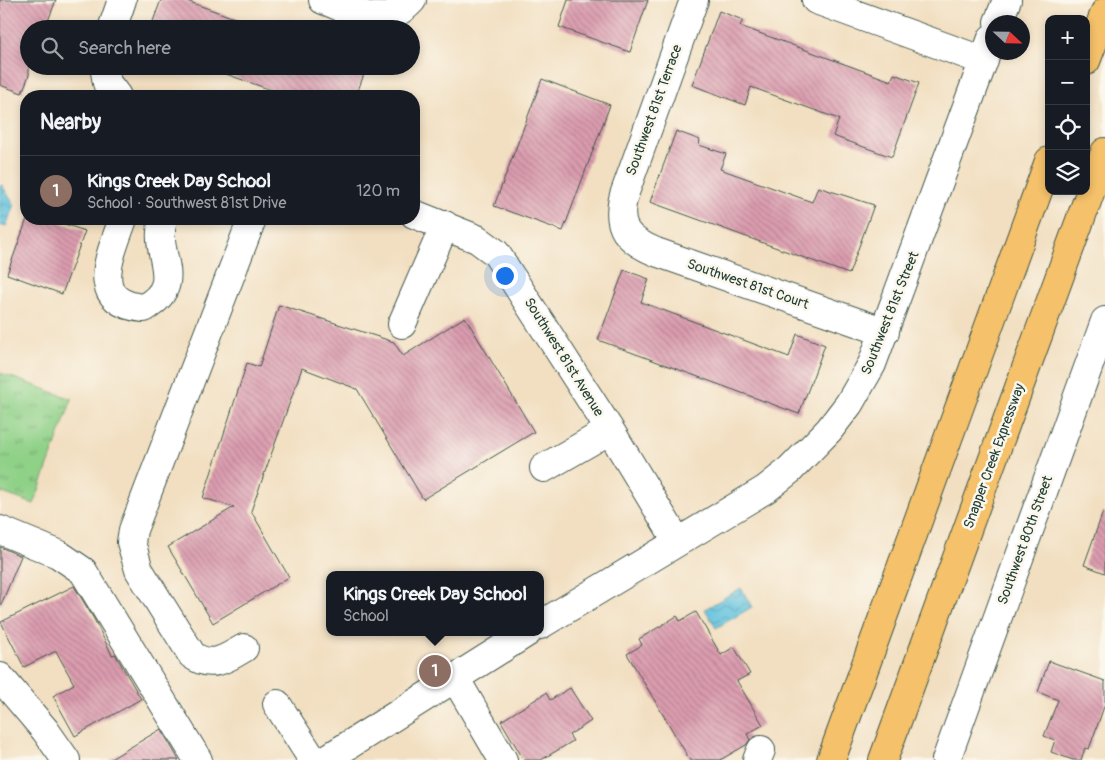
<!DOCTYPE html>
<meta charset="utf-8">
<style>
:root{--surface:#171b24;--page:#20242c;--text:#f1f3f6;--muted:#9ea1a6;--line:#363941;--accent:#8c9099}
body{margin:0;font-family:Pangolin,sans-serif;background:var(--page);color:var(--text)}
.controls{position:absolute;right:15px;top:15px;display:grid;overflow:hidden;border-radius:10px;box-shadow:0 2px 8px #0003}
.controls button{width:45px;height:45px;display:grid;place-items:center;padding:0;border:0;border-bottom:1px solid var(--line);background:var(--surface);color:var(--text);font:25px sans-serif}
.compass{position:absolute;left:985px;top:15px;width:45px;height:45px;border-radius:50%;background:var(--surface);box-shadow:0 2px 8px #0003;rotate:112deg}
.you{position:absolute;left:504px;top:275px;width:18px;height:18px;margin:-12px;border:4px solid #fff;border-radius:50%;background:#1a73e8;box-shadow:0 0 0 8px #1a73e833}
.badge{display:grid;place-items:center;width:32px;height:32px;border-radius:50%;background:var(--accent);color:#fff;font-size:16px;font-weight:700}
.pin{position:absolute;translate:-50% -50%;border:2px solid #fff;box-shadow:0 1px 5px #0006}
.popup{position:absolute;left:326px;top:571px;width:218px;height:65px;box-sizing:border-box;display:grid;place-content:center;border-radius:10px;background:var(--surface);filter:drop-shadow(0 1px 4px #0005);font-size:16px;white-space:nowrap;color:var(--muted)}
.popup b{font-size:19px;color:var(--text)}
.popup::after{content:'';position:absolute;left:50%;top:100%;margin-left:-10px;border:10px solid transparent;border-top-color:var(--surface)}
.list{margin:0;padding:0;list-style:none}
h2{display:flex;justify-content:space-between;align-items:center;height:65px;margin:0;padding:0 20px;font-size:21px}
h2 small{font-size:16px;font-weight:400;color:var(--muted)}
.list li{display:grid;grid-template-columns:32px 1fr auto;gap:15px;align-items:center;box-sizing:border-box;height:70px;padding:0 20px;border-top:1px solid var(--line)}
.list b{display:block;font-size:19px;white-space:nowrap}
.list p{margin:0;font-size:16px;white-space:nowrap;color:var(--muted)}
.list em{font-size:16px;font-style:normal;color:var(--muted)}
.icon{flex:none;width:28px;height:28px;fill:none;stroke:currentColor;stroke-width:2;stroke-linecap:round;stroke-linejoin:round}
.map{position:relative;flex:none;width:1105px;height:760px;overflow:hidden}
.search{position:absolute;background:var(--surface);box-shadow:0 2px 8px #0003;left:20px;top:20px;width:400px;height:55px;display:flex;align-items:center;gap:12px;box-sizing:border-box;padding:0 18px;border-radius:28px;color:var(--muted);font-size:19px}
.panel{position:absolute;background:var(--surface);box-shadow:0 2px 8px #0003;left:20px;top:90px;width:400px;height:135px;border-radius:20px}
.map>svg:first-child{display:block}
.park{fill:url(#park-tufts);stroke:#58875e}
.water{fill:url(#water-waves);stroke:#408089}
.building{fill:url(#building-back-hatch)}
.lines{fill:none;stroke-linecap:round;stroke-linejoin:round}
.minor-casing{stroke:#3f5549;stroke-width:30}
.highway-casing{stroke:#3f5549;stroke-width:30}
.minor{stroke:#fff;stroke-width:28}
.highway{stroke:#f5c16b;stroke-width:28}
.labels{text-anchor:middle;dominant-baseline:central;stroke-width:5;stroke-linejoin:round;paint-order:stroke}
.street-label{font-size:14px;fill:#1f3d34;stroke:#fbf7ec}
</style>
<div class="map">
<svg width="1105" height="760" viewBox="0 0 1105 760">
<defs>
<pattern id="park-tufts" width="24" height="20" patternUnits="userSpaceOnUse" patternTransform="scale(1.25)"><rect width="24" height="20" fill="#90d188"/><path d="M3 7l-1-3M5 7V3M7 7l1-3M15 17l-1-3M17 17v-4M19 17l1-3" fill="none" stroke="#75ab70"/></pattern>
<pattern id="water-waves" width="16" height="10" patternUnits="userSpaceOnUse" patternTransform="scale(1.25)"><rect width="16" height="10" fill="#60c2de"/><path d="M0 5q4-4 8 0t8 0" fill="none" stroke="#4f9fb5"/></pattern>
<pattern id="building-back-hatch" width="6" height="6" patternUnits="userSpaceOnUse" patternTransform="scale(1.25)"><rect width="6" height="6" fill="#db9caf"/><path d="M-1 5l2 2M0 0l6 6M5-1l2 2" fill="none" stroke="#b1808f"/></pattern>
</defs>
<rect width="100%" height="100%" fill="#fbf7ec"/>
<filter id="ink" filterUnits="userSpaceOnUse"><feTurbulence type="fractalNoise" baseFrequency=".02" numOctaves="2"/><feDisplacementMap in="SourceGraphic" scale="10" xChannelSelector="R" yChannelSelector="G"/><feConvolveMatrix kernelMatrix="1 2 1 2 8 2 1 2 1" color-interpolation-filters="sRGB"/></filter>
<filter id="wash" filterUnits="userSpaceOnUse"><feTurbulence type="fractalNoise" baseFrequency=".0096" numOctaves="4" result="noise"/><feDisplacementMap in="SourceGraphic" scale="20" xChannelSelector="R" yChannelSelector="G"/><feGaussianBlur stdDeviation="1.12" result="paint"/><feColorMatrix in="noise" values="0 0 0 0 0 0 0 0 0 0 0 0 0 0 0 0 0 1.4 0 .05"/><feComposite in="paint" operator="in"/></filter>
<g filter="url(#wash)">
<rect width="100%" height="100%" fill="#f2dfc1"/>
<path class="park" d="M0,373L72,399L34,504L0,492Z"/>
<path class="water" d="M2,185L14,205L6,226H0V186Z
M741,588L752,607L716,628L705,609Z"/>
<g id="blocks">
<path class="building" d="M0,0H56L45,29H29V75L22,93L0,85Z
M161,0H184L257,26V29H150Z
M568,0H648L630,52L559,27Z
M719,11L743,20L740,26L891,81L894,74L919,83L892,157L833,136L839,119L751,87L745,105L692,85Z
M212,66H367L356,96H288L212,69Z
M542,79L610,105L563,231L494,206Z
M676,131L700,140L699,145L726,154L720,169L812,202L818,187L874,205L849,274L650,202Z
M27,219H50L85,231L62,294L7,274Z
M624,270L649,279L641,302L789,357L797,334L825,345L799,414L598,340Z
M279,305L394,342L403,356L465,317L534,432L423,499L357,389L302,368L251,511L289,577L213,623L168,547L234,507L203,498L247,363L259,367Z
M1103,512L1105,513V573L1084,565Z
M0,547L21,556L1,605H0Z
M74,586L94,619L112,655L115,654L141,699L75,736L53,696L74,684L56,651L24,667L1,622Z
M696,612L721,655L734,647L750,674L737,681L763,725L747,734L750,740L746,745L720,760H690L627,654L642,645L639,639L677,616L680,621Z
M1049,661L1105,681V704L1089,749L1085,748L1081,760H1073L1051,752L1055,740L1044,736L1058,700L1038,692Z
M570,688L591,721L569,735L573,741L541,760H524L501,721L546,693L550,700Z
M161,729L179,760H109Z"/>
</g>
</g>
<g filter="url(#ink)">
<use href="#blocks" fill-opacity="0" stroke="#3f5549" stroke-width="1"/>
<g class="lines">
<defs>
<path id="minor" d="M323,0C355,12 384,31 412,0
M694,0L624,195C615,227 627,240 656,252L885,332
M816,0L984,61
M998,22L1007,0
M112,29L122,0
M104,66L107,83L117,96
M414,214L477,239L496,253L610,430L677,541
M123,219C111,254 86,303 144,308C188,283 152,256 163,219
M402,324L445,225
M544,468L610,430
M0,530L58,554L83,571L198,760
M540,625L766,489L790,470L829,430L849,404L872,364L992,38
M244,648C226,659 211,669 192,655L139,570L131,542L133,530L252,219
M0,677L45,730L66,760
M455,678L503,760
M277,704L313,760
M325,760L528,632
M757,760L761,750
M946,760L1105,321"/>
<path id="highway" d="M1086,61L1105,12
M831,760L1049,161
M883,760L1105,152"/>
</defs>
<use href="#minor" class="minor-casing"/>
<use href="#highway" class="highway-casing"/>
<use href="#minor" class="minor"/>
<use href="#highway" class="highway"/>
</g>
</g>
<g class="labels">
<g class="street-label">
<text transform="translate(654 110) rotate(-70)">Southwest 81st Terrace</text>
<text transform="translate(748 284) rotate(19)">Southwest 81st Court</text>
<text transform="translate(890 313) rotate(-68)">Southwest 81st Street</text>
<text transform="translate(564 357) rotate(58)">Southwest 81st Avenue</text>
<text transform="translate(994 456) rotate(-70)">Snapper Creek Expressway</text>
<text transform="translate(1025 540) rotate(-70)">Southwest 80th Street</text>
</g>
</g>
</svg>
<div class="controls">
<button>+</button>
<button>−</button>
<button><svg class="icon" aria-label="locate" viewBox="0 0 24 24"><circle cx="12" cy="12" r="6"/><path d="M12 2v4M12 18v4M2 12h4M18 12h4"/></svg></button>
<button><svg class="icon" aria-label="layers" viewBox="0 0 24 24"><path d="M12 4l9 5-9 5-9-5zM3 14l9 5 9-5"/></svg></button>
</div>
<svg class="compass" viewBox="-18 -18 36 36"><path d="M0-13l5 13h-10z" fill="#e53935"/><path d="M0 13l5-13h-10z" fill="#9ea1a6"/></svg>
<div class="you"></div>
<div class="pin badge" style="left:435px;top:671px;background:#8d6e63">1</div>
<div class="popup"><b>Kings Creek Day School</b>School</div>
<div class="search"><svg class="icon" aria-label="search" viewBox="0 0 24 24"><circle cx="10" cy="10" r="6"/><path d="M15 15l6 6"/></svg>Search here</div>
<section class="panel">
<h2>Nearby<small></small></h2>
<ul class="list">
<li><span class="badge" style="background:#8d6e63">1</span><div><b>Kings Creek Day School</b><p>School · Southwest 81st Drive</p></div><em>120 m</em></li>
</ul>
</section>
</div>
